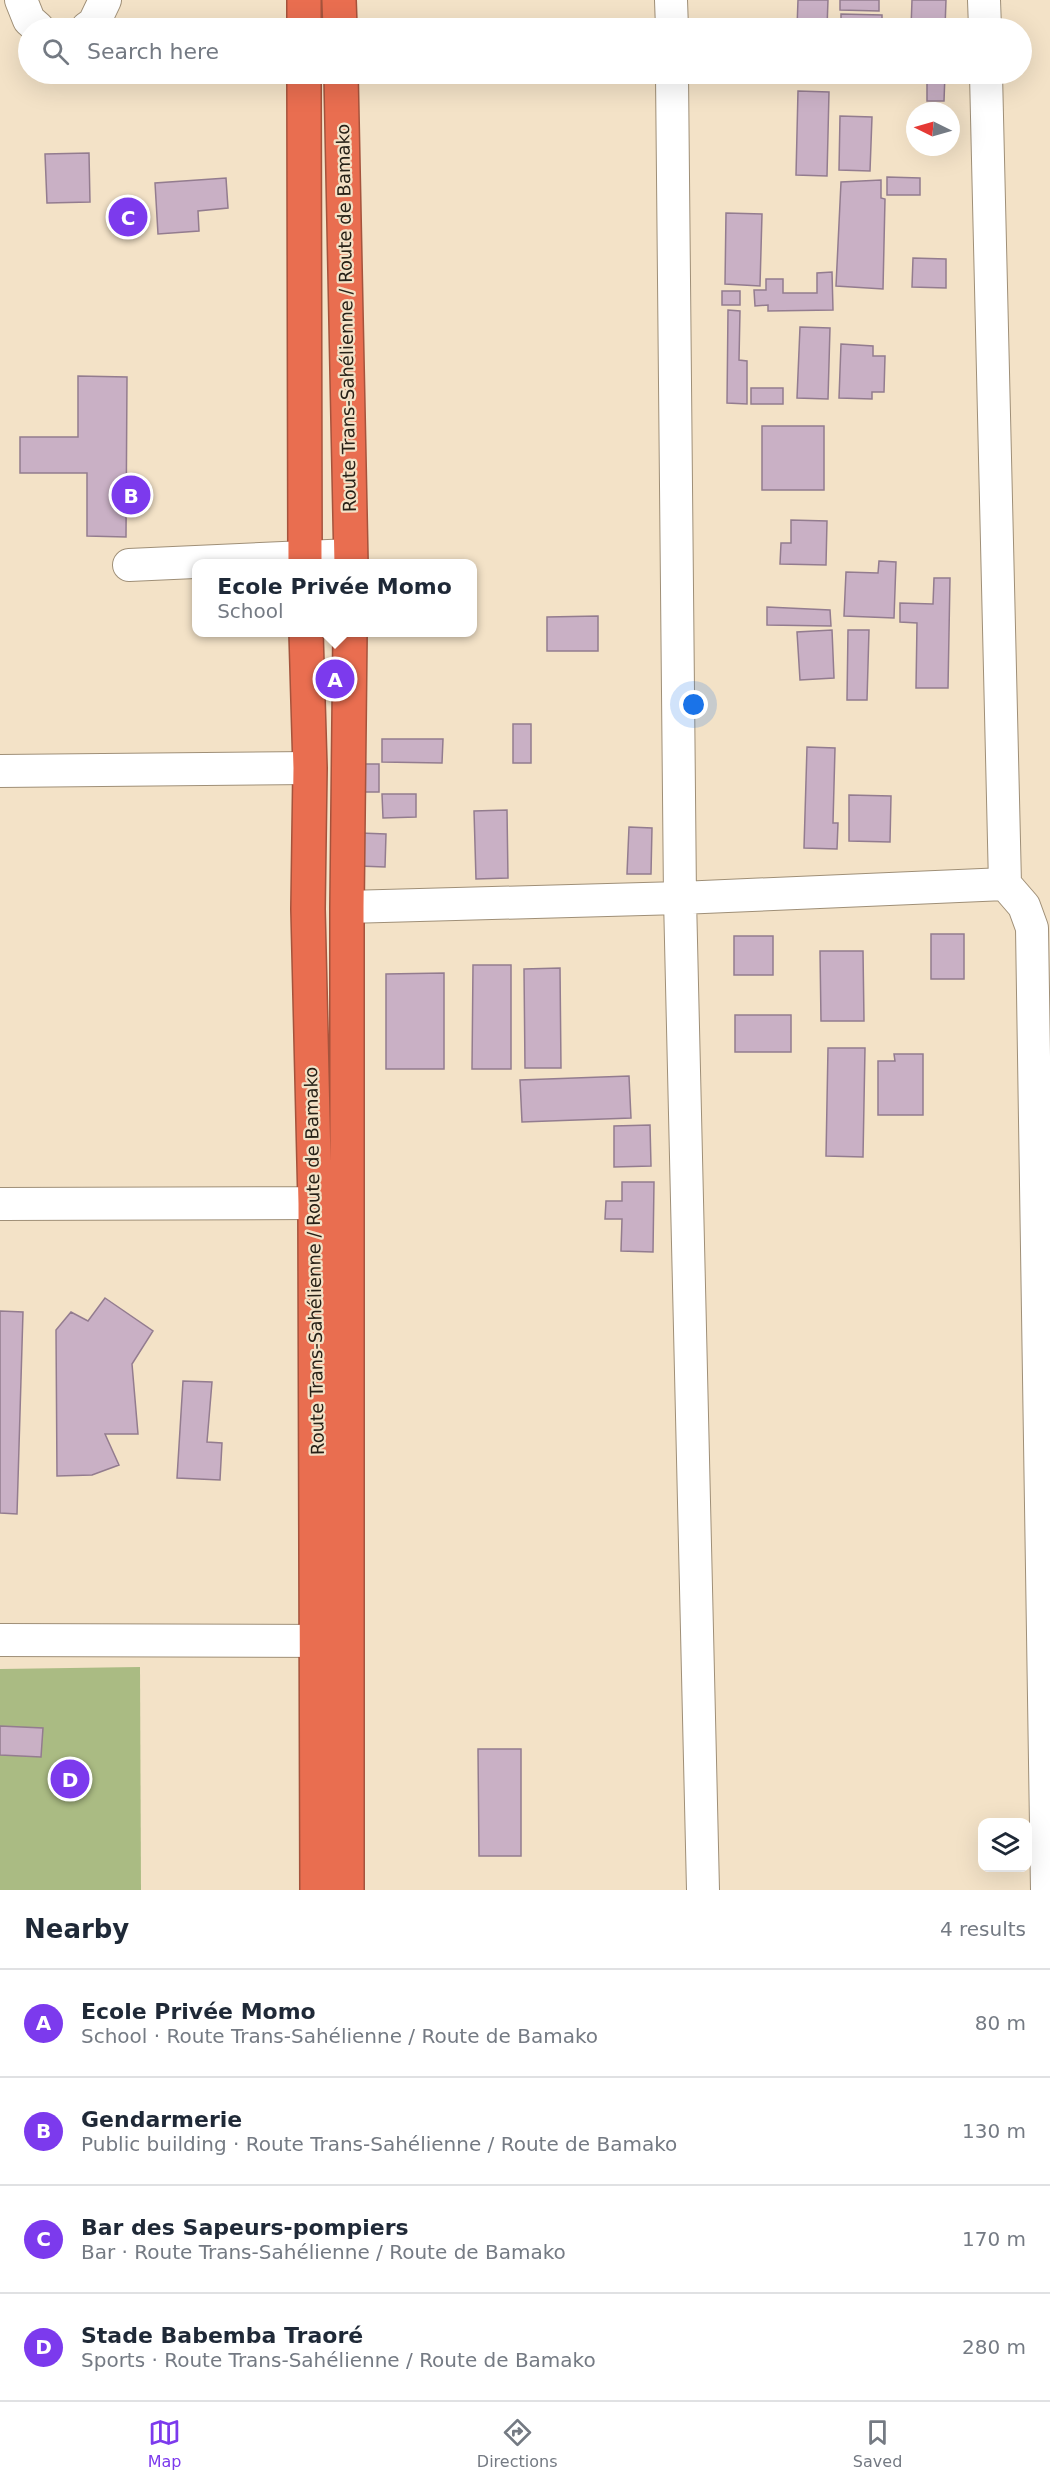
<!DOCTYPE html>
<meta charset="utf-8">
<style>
:root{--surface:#fff;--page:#f6f6f7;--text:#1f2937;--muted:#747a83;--line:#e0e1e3;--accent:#7c3aed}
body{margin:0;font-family:"DejaVu Sans",sans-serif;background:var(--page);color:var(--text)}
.controls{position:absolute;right:18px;bottom:18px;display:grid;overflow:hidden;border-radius:12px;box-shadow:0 6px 24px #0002}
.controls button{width:54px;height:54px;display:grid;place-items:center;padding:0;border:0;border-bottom:2px solid var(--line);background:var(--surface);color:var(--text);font:30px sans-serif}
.compass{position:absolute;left:906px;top:102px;width:54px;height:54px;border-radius:50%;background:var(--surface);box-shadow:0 6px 24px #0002;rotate:275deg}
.you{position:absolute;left:694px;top:705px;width:21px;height:21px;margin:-15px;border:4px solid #fff;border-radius:50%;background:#1a73e8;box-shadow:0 0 0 9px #1a73e833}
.badge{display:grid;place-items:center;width:39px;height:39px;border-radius:50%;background:var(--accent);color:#fff;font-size:20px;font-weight:700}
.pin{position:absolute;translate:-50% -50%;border:3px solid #fff;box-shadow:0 2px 6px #0006}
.popup{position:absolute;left:192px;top:559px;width:285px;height:78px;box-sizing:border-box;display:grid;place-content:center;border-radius:12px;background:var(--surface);filter:drop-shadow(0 2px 4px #0005);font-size:20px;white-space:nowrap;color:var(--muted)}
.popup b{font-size:22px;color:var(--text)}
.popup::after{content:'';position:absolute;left:50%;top:100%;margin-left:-12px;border:12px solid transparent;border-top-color:var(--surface)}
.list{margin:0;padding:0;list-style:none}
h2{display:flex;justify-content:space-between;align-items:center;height:78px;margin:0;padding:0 24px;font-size:26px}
h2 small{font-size:20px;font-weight:400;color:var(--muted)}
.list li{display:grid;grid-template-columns:39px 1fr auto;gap:18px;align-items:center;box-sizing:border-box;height:108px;padding:0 24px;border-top:2px solid var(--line)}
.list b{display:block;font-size:22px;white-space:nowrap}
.list p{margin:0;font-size:20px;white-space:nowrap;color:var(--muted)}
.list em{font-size:20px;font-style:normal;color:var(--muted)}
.icon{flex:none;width:33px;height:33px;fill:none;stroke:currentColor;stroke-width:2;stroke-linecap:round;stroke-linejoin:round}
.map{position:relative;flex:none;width:1050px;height:1890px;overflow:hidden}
.search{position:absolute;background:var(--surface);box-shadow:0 6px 24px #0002;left:18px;right:18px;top:18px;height:66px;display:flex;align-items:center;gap:15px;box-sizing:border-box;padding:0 21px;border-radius:33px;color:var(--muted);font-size:22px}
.sheet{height:510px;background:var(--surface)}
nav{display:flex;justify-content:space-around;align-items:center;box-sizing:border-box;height:84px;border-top:2px solid var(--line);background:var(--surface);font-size:16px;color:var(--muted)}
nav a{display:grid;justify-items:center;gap:3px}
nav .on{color:var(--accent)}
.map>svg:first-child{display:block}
.green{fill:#aabb83}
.building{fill:#c9b0c5;stroke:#937c8f;stroke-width:1.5}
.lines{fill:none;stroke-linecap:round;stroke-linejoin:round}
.minor-casing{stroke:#9f8f77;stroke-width:34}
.highway-casing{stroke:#a5533c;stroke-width:36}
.minor{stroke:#fff;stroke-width:32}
.highway{stroke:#e96e50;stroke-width:33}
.labels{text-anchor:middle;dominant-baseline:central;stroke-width:4.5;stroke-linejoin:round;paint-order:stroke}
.street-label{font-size:18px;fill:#262016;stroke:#f3e2c7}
</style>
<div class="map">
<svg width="1050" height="1890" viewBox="0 0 1050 1890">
<rect width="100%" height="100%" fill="#f3e2c7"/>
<path class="green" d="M140,1667L141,1890H0V1669Z"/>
<path class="building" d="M798,0H828L827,28H797Z
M840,0H879V11L840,10Z
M912,0H946L945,28H911Z
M841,14L882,15V28H841Z
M927,74H945L944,101H927Z
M798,91L829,92L827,176L796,175Z
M840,116L872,117L870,171L839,170Z
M89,153L90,202L47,203L45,154Z
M887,177L920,178V195H887Z
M226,178L228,208L198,211L199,231L158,234L155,183Z
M881,180V198L885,199L883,289L836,286L841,182Z
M726,213L762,214L760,286L725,284Z
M913,258L946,259V288L912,287Z
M832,272L833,310L768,311V305L755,306L754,290H766V279H783V293H817V273Z
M722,291H740V305H722Z
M728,310L740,311L739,360L747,361V404L727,403Z
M800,327L830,328L828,399L797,398Z
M841,344L873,346V356H885L884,392H872V399L839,398Z
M78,376L127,377L126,537L87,536V473H20V437H78Z
M751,388H783V404H751Z
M762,426H824V490H762Z
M791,520L827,521L826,565L780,564L781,543H791Z
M879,561L896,562L894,618L844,616L846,572L878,573Z
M934,578H950L948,688H916L917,623L900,622V603L933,604Z
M767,607L830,610L831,626L767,625Z
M598,616V651H547V617Z
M832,630L834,678L800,680L797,632Z
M848,630H869L867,700H847Z
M513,724H531V763H513Z
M382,739H443L442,763L382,762Z
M807,747L835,748L833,823H838L837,849L804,848Z
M362,764H379V792H362Z
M382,794H416V817L383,818Z
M849,795L891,796L890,842L849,841Z
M507,810L508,878L476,879L474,811Z
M629,827L652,828L651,874H627Z
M360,833L386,834L385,867L359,866Z
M931,934H964V979H931Z
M734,936H773V975H734Z
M820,951H863L864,1021H821Z
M473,965H511V1069H472Z
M560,968L561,1068H525L524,969Z
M444,973V1069H386V974Z
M735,1015H791V1052H735Z
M828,1048H865L863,1157L826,1156Z
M894,1054H923V1115H878V1061H895Z
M629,1076L631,1118L522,1122L520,1080Z
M650,1125L651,1166L614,1167V1126Z
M622,1182H654L653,1252L621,1251L622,1219H605L606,1201H622Z
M105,1298L153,1331L132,1364L138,1434H105L119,1465L92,1475L57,1476L56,1330L71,1312L88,1321Z
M0,1311L23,1312L17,1514L0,1513Z
M183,1381L212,1382L207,1442L222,1443L220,1480L177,1478Z
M0,1726L43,1728L41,1757L0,1755Z
M478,1749H521V1856H479Z"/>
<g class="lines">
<defs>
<path id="minor" d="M21,0L29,20L38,28
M671,0L672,28
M984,0L985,28
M87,28L94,23L105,0
M672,74L680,898L703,1890
M986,74L1005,884L1024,906L1032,928L1047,1890
M129,565L351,555
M0,771L310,768
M347,907L680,898L1005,884
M0,1204L315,1203L340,1201
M0,1640L343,1641"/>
<path id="highway" d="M304,0V28
M339,0L340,28
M304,74L305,564
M341,74L351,564
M306,632L310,768L308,909L315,1203L317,1890
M347,1890V907L350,632"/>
</defs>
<use href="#minor" class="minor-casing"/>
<use href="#highway" class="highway-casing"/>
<use href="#minor" class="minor"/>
<use href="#highway" class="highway"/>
</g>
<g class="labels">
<g class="street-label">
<text transform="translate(346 318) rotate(-91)">Route Trans-Sahélienne / Route de Bamako</text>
<text transform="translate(314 1261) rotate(-91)">Route Trans-Sahélienne / Route de Bamako</text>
</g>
</g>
</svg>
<div class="controls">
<button><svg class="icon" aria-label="layers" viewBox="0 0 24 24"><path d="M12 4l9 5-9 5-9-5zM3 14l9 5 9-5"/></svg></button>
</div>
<svg class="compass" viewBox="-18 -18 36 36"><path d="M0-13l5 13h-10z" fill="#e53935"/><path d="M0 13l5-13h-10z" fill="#747a83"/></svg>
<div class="you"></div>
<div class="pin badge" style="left:335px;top:679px">A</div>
<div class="popup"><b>Ecole Privée Momo</b>School</div>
<div class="pin badge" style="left:131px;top:495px">B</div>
<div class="pin badge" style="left:128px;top:217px">C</div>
<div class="pin badge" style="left:70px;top:1779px">D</div>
<div class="search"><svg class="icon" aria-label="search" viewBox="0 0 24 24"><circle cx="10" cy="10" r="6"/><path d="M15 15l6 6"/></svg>Search here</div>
</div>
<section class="sheet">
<h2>Nearby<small>4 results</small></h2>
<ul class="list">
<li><span class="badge">A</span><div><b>Ecole Privée Momo</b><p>School · Route Trans-Sahélienne / Route de Bamako</p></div><em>80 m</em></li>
<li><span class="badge">B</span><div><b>Gendarmerie</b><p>Public building · Route Trans-Sahélienne / Route de Bamako</p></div><em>130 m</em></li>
<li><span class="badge">C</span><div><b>Bar des Sapeurs-pompiers</b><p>Bar · Route Trans-Sahélienne / Route de Bamako</p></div><em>170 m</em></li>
<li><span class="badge">D</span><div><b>Stade Babemba Traoré</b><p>Sports · Route Trans-Sahélienne / Route de Bamako</p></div><em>280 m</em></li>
</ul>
</section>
<nav>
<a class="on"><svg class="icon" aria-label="map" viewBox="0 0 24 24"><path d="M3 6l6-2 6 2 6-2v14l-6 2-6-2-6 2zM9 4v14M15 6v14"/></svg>Map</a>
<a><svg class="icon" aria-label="directions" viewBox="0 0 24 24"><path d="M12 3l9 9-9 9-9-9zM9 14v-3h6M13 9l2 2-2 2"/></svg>Directions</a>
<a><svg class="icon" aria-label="saved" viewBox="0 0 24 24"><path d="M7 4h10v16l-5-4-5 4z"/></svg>Saved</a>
</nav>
